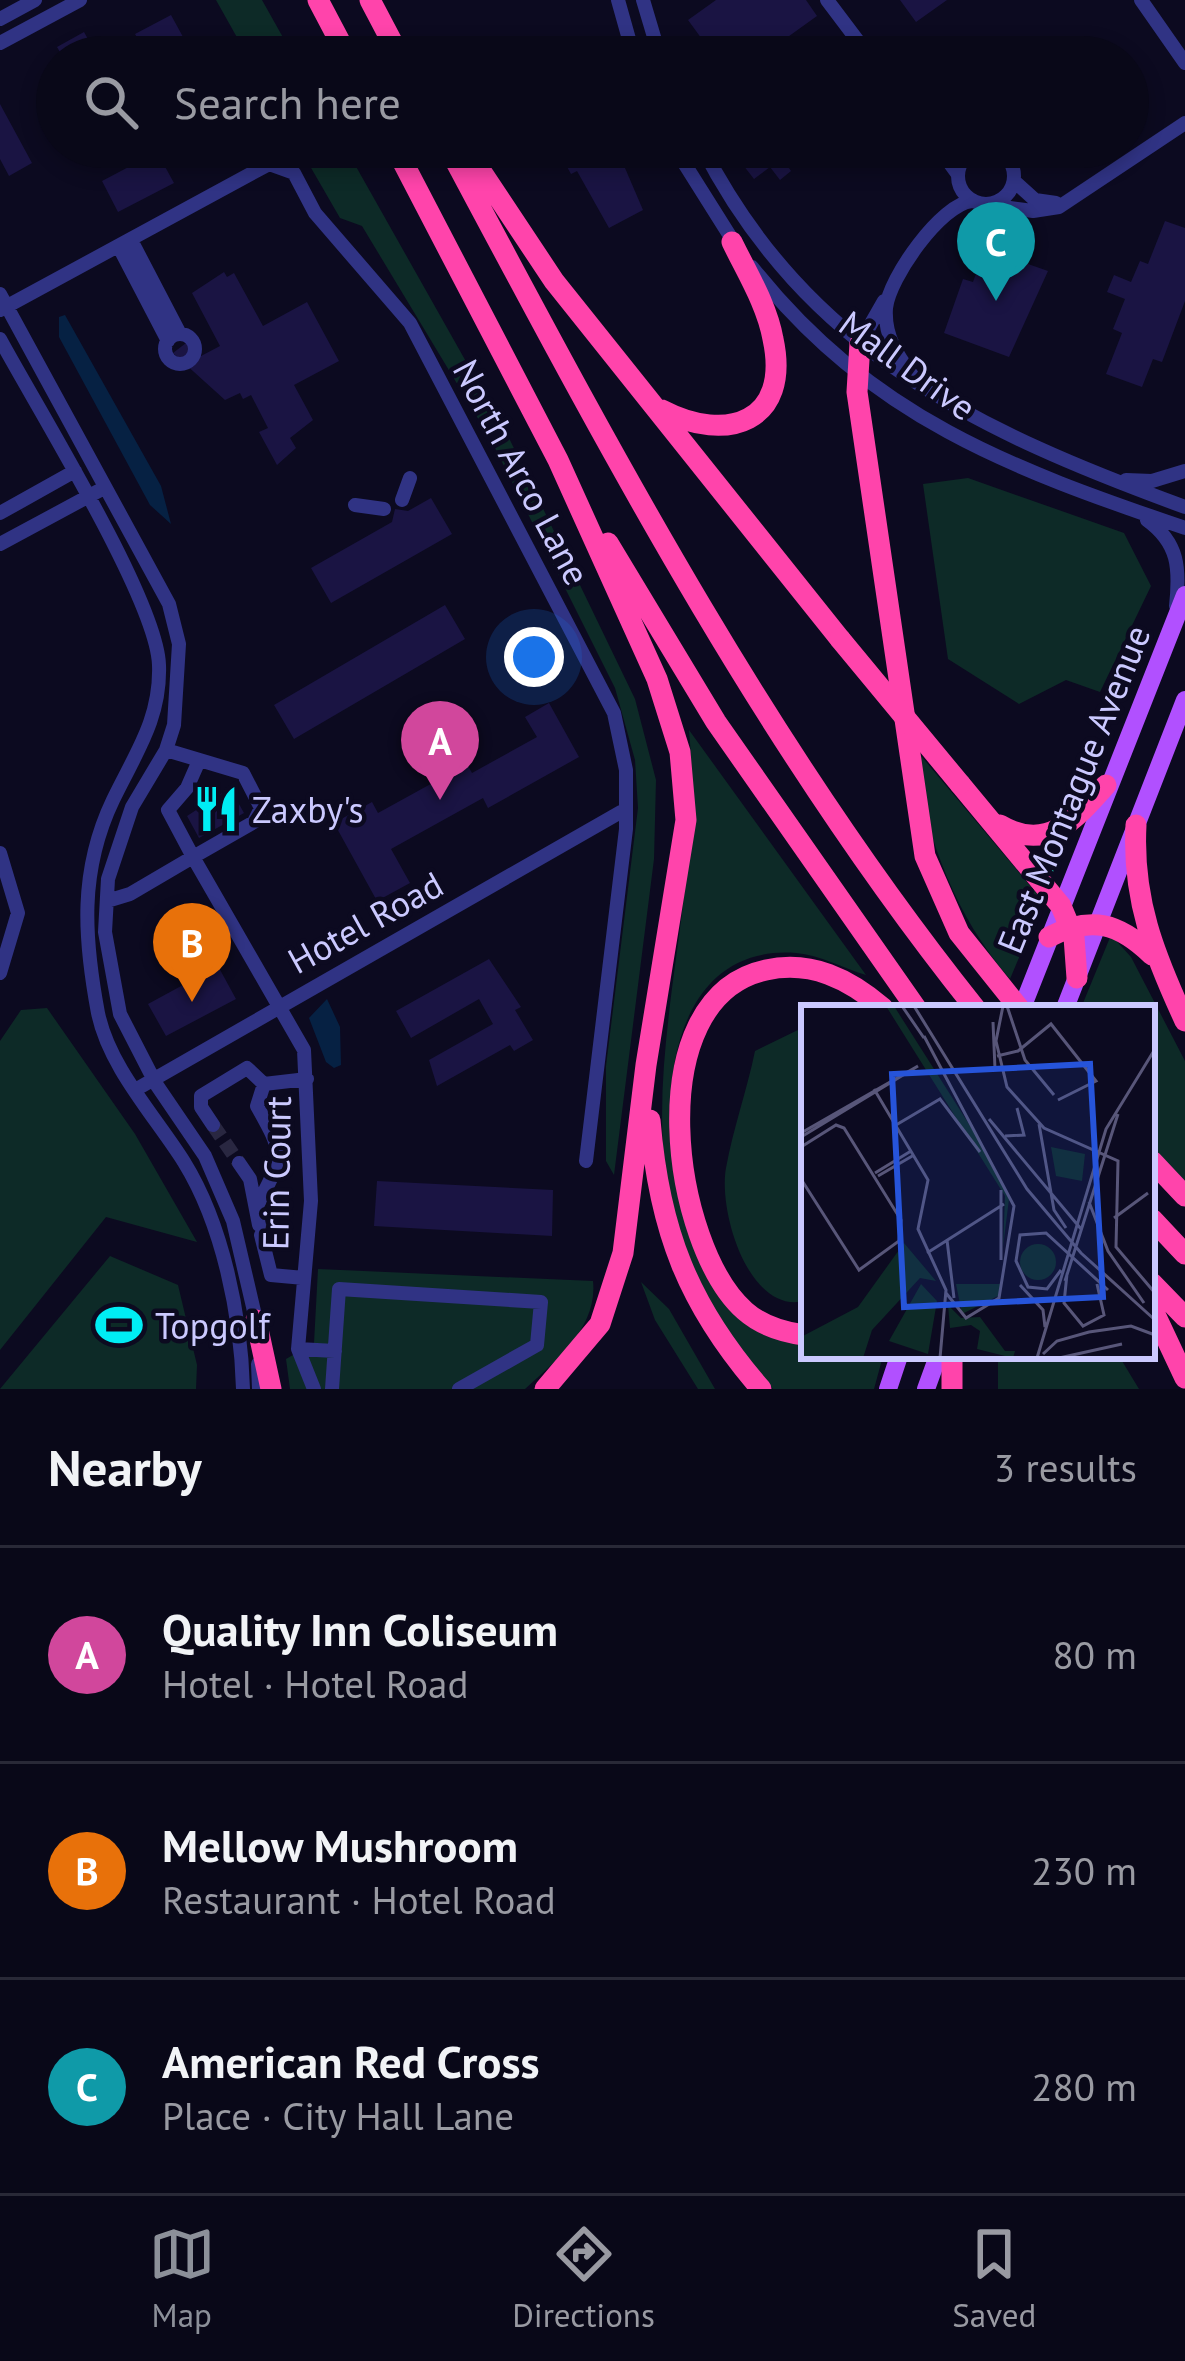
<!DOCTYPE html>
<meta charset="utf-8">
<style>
:root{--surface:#090818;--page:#171625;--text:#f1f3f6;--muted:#999aa2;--line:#292937;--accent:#8c9099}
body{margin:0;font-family:"PT Sans",sans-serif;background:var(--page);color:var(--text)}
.you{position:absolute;left:534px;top:657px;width:42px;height:42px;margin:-30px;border:9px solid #fff;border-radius:50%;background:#1a73e8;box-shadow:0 0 0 18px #1a73e833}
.badge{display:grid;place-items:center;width:78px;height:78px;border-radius:50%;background:var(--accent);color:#fff;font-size:39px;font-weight:700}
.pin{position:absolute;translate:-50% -99px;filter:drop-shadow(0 3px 6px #0008)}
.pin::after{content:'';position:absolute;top:63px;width:42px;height:36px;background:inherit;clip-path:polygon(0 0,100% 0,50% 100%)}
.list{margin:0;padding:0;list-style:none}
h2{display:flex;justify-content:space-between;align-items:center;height:156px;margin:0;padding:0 48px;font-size:51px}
h2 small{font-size:39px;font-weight:400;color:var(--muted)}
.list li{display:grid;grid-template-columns:78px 1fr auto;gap:36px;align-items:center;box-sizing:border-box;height:216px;padding:0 48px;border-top:3px solid var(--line)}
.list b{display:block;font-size:45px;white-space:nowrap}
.list p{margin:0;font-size:39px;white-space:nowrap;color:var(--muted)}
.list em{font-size:39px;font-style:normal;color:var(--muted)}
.icon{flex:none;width:66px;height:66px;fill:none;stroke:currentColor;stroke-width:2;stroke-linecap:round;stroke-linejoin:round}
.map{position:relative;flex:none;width:1185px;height:1389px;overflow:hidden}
.search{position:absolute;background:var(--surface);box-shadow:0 6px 18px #0003;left:36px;right:36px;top:36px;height:132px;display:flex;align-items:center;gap:30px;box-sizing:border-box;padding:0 42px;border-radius:66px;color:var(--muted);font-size:45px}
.sheet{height:804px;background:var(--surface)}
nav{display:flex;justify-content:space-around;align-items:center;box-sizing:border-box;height:168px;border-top:3px solid var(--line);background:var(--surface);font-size:33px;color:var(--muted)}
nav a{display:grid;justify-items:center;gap:6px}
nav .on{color:var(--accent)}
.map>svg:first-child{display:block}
.green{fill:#0d2a27}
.water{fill:#062143}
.building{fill:#1a1443}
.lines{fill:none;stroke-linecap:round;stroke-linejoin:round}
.minor-tunnel{stroke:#292741;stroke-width:14;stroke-dasharray:14 7;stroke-linecap:butt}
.path{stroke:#20bca7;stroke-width:3;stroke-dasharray:6 9;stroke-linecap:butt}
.minor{stroke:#303384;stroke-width:14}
.major{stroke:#b150ff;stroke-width:18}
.highway{stroke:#ff44ab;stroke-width:21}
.highway-bridge{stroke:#ff44ab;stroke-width:21}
.labels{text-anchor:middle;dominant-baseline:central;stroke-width:9;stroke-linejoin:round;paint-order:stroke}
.street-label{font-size:36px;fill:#cbc9ff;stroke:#0c0a20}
.poi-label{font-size:36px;fill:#cbc9ff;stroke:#0c0a20;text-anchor:start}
.inset-road{fill:none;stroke:#585679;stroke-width:3}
.view{fill:#2654da;fill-opacity:0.15;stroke:#2654da;stroke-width:6}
.inset-edge{fill:none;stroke:#cbc9ff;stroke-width:6}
</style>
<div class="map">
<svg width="1185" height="1389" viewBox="0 0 1185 1389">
<rect width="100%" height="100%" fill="#0c0a20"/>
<path class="green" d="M216,0H262L294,57H248Z
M299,147H345L508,436L635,699L656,780L654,859L614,1175L606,1161V1066L638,808L635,760L615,688L491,440L362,226L340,218Z
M968,478L1124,533L1151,586L1100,692L1066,680L1019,704L948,659L923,484Z
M689,730L866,975C843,968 820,955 796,953C686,945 663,1062 672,1146C674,1170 686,1194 693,1217C702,1248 709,1285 731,1310C750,1332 777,1338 804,1346V1356H883L874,1389H773C571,1185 711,968 689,730Z
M911,744L1043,901L1010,979C951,911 925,831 911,744Z
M1111,935L1131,957L1185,1061V1187L1152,1149V1008H1081Z
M47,1008L135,1134L197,1242L106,1217L0,1350V1041L21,1010Z
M802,1028L804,1301C749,1314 718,1212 726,1168C733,1129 747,1090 755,1051Z
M110,1256L178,1285L197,1365L196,1389H0Z
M318,1269L593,1281C598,1327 556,1361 525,1389H290L286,1359L314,1343Z
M641,1282L669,1309L715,1389H698L655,1320Z
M998,1356H1119L1139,1389H998Z"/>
<path class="water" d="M65,315L161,486L171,524L150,505L59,337V317Z
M327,999L340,1027L341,1065L334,1068L326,1062L309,1018Z"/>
<path class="building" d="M716,0H806L817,16L760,57H715L688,20Z
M900,0H947L916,22Z
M171,15L194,57H148L135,34Z
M84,32L98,57H63L57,47Z
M0,104L32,163L9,176L0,159Z
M556,147H616L643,210L609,228L577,171L571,174Z
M729,147H802L784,161L791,171L780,180L770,167L754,179Z
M157,152L174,183L118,212L102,181Z
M1165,221L1185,228V301L1162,362L1153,359L1142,387L1106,374L1122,333L1113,329L1125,299L1107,292L1114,275L1131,282L1140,261L1148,264Z
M985,249L1048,271L1009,357L944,333L963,279L973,282Z
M224,272L227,277L234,273L263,326L307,302L339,361L294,385L313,420L290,438L296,448L277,465L259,432L268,428L251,395L243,399L240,393L225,400L173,353L186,343L201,356L220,346L192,293Z
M431,498L452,534L331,603L311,568L392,522L395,509L408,511Z
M445,605L465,639L294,739L274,705Z
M549,703L579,757L488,808L483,798L391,849L410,883L377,901L334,823L372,802L378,813L467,764L472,773L537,737L525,717Z
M230,788L244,813L199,838L187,816Z
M489,959L521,1007L515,1010L533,1040L514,1051L510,1045L437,1086L429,1060L493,1024L479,999L411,1038L396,1011Z
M218,966L236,999L166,1036L148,1004Z
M377,1181L553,1190L552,1236L374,1226Z"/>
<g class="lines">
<path class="minor-tunnel" d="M213,1125L239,1163
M269,1223L271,1233"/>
<path class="path" d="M1052,871L1057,852"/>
<path class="minor" d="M618,0L634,57
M643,0L660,57
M827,0L870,57
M1141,0L1185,63
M0,19L35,0
M0,43L80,0
M674,147L735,244
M702,147C807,352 980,432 1185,507
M938,147L957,173
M958 176a28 28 0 1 1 56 0a28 28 0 1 1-56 0Z
M1014,181L1035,200L1056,203
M981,204L1033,211L1059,207L1185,123
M131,240L180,334
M119,247L168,341
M752,267C872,418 1010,468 1185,528
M0,294L169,604L179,644L174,725L166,750L132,807L108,879L105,932L120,1014L156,1084L205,1156L233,1221L257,1324
M0,310L269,164L294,173L315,213L410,323L614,713L626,770V829L586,1161
M165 349a15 15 0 1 1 30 0a15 15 0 1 1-30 0Z
M0,339C36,406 157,600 159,665C161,719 135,754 113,800C79,871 84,938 98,1013C109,1067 155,1116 184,1162C223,1225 241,1316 243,1389
M860,343L884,301
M914,378C898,356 884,337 886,308C889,278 941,204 972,201
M1126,480L1152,481L1185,471
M402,500L410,478
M355,505L384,509
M0,513L75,471
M1147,520C1179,543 1180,569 1176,606
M0,544L104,488
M166,750L243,773L261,808L254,822L193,857L304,1050L311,1201L298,1349L314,1389
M0,853L18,913L0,973
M107,901L130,894L193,857L168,810L187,788L198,763
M135,1090L626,809
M213,1125L201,1107V1096L247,1068L264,1084L307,1079
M239,1163L250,1179L259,1225
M258,1204C284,1155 284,1154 257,1106L264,1084
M261,1235L271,1275L304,1278
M298,1349L335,1351
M258,1364L259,1389
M332,1389L339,1289L541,1302L537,1345L459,1389"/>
<path class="major" d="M1022,1008L1185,595
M1065,1008L1185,700
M888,1389L899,1356
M926,1389L938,1356"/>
<path class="highway" d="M318,0L348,57
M370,0L400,57
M395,147L558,460L657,679L680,752L686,820L646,1065L623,1253L600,1324L545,1389
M448,147C607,445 763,743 975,1008
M465,147L554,281L840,639
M860,343L857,392L925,856L959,933L1019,1008
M662,410C727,444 791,422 773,339C767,305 747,273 732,242
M608,543L716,722L916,1008
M960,784L1061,906L1074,937L1077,978
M1000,825C1047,853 1076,819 1106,785
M1136,825C1132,899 1154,954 1185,1021
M1049,937C1091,915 1119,923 1152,955
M650,1120C659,1230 688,1305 761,1389
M1152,1161L1185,1196
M1152,1219L1185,1254
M1152,1283L1185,1317
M1152,1308L1185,1378
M256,1320L271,1389
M804,1335C782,1332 762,1326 745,1311C672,1247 637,998 766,970C811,960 849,979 883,1008
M952,1389V1356"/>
<path class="highway-bridge" d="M840,639L960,784"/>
</g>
<defs>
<symbol id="restaurant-bare" viewBox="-9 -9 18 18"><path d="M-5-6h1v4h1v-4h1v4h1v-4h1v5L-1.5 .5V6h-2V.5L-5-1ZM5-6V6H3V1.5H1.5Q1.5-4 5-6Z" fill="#00edf4" stroke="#0c0a20" stroke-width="2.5" paint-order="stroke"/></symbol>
<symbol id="stadium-bare" viewBox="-9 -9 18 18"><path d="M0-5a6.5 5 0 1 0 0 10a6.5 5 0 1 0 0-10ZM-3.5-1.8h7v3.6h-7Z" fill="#00edf4" stroke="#0c0a20" stroke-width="2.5" paint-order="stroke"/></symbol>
</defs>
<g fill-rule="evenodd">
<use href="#restaurant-bare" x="183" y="776" width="66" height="66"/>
<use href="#stadium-bare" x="86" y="1292" width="66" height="66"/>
</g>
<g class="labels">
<g class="street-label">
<text transform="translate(908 365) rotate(36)">Mall Drive</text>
<text transform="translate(522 472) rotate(62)">North Arco Lane</text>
<text transform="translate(1073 789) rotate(-68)">East Montague Avenue</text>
<text transform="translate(365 922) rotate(-29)">Hotel Road</text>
<text transform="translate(276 1173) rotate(-89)">Erin Court</text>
</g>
<g class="poi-label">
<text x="252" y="809">Zaxby's</text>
<text x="155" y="1325">Topgolf</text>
</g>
</g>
<g transform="translate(801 1005)">
<rect width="354" height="354" fill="#0c0a20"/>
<path d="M85,1H93L180,138L208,194L202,242L204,191ZM250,142L284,149L281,176L255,171ZM103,238L135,276L119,273L71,325L62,353H0V332L57,302ZM219 257a18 18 0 1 1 36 0a18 18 0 1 1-36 0ZM120,279L136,296L127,349L88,336ZM155,279H201L197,291L161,309ZM147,300L160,313L179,312L204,346H214L212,353L176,344L179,326L170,320L149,323Z" fill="#0d2a27"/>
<path class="inset-road" d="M101,1L123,33M113,1L226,184L280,248L354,315M202,1L195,36L206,82L243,123L317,156L315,242L354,288M206,1L224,55L253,90M192,17L194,64M123,31L213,201L198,293L165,313L145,288M196,51L217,46L250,19L295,76L257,95M73,84L127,175L117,224L145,285L139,353M188,114L280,224M238,119L253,205L265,223M95,120L139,94L179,147M0,128L117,61L0,132M204,131L223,130L216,103M0,142L35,120L43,123L100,215L98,236L58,265L0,174M74,168L110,146M77,171L113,150M288,197L307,246L343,298M313,213L347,188M146,235L153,293M126,248L203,199M200,255V185M260,265L246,284L227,282L215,256L219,230L245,228L307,285M266,269L263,298L282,321L303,310L296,279M264,276L317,109M219,280L242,305L244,322M242,349L256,336L288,327L330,321L354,330M236,353L305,124L354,44M258,353L321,339"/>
<path class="view" d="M289,59L302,292L103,302L91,69Z"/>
<rect width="354" height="354" class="inset-edge"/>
</g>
</svg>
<div class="you"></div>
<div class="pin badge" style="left:440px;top:800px;background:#d1479c">A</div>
<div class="pin badge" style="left:192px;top:1002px;background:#e8710a">B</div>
<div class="pin badge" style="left:996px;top:301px;background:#0f9aa8">C</div>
<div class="search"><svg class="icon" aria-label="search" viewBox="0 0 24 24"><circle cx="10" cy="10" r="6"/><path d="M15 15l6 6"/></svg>Search here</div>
</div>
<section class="sheet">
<h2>Nearby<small>3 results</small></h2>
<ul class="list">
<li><span class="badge" style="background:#d1479c">A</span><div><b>Quality Inn Coliseum</b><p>Hotel · Hotel Road</p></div><em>80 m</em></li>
<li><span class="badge" style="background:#e8710a">B</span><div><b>Mellow Mushroom</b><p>Restaurant · Hotel Road</p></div><em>230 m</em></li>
<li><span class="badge" style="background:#0f9aa8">C</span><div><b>American Red Cross</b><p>Place · City Hall Lane</p></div><em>280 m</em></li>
</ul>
</section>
<nav>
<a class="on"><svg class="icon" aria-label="map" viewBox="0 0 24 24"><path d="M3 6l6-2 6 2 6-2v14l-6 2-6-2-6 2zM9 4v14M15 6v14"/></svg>Map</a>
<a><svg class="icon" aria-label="directions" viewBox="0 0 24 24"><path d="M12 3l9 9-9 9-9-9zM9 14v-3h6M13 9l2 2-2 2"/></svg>Directions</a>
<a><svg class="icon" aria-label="saved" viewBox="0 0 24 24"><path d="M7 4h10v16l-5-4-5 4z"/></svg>Saved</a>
</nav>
